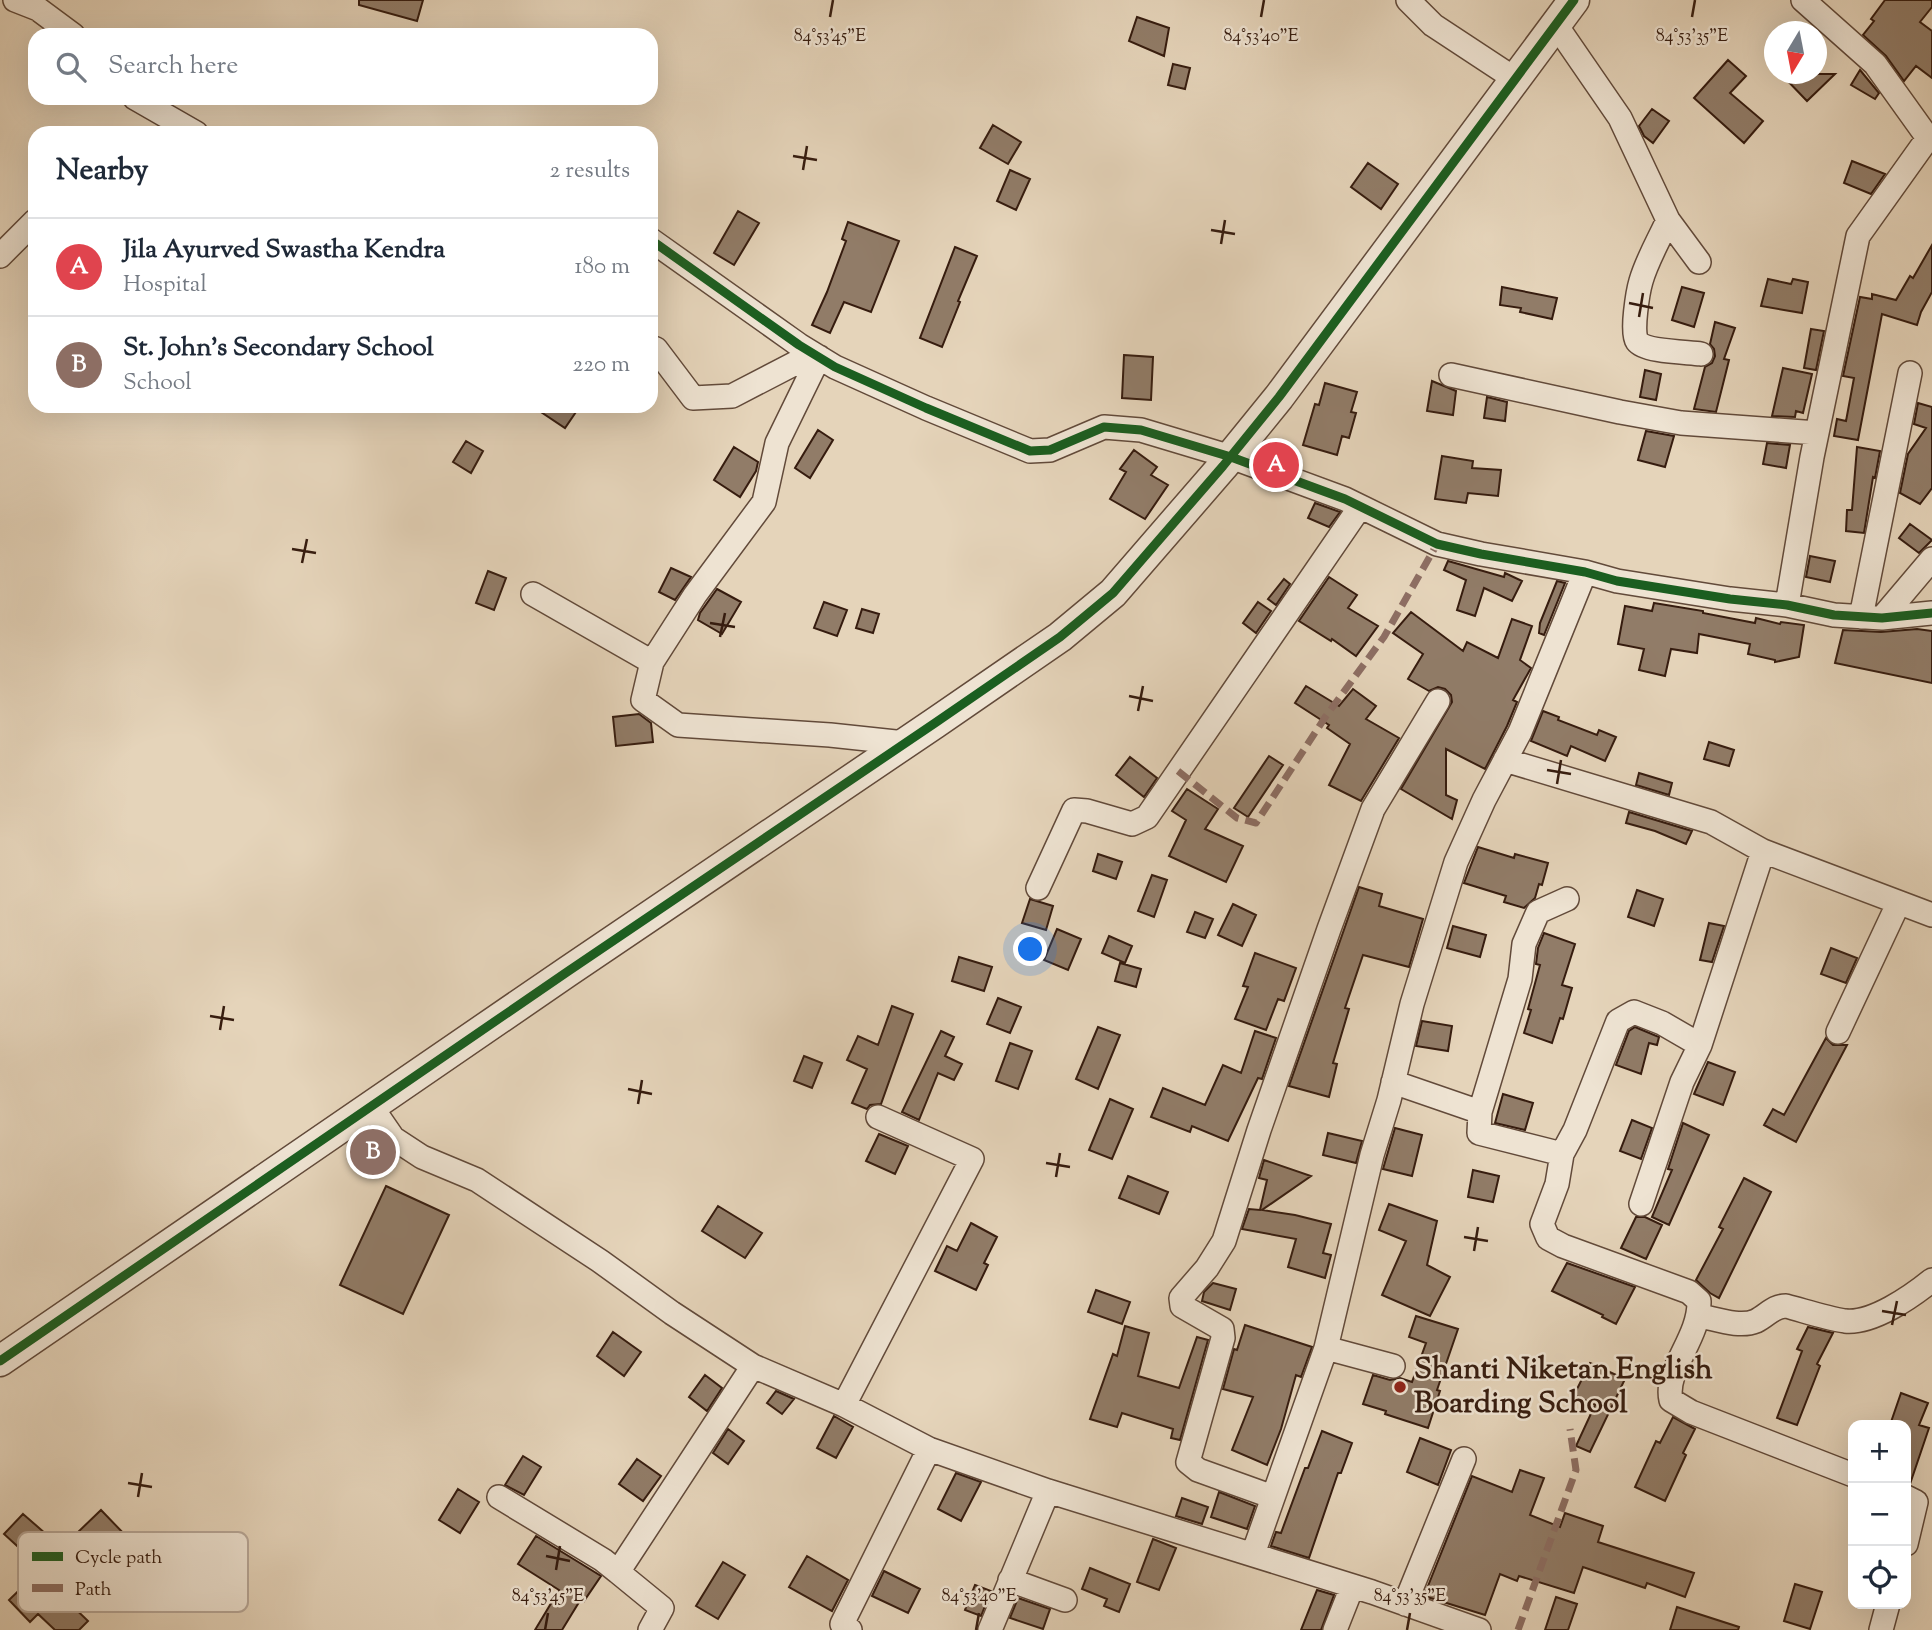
<!DOCTYPE html>
<meta charset="utf-8">
<style>
:root{--surface:#fff;--page:#f2f2f3;--text:#1f2937;--muted:#747a83;--line:#e0e1e3;--accent:#8f2418}
body{margin:0;font-family:"Sorts Mill Goudy",serif;background:var(--page);color:var(--text)}
.controls{position:absolute;right:21px;bottom:21px;display:grid;overflow:hidden;border-radius:14px;box-shadow:0 7px 28px #0002}
.controls button{width:63px;height:63px;display:grid;place-items:center;padding:0;border:0;border-bottom:2px solid var(--line);background:var(--surface);color:var(--text);font:35px sans-serif}
.compass{position:absolute;left:1764px;top:21px;width:63px;height:63px;border-radius:50%;background:var(--surface);box-shadow:0 7px 28px #0002;rotate:190deg}
.you{position:absolute;left:1031px;top:950px;width:24px;height:24px;margin:-18px;border:5px solid #fff;border-radius:50%;background:#1a73e8;box-shadow:0 0 0 10px #1a73e833}
.badge{display:grid;place-items:center;width:46px;height:46px;border-radius:50%;background:var(--accent);color:#fff;font-size:23px;font-weight:700}
.pin{position:absolute;translate:-50% -50%;border:4px solid #fff;box-shadow:0 2px 7px #0006}
.list{margin:0;padding:0;list-style:none}
h2{display:flex;justify-content:space-between;align-items:center;height:91px;margin:0;padding:0 28px;font-size:30px}
h2 small{font-size:23px;font-weight:400;color:var(--muted)}
.list li{display:grid;grid-template-columns:46px 1fr auto;gap:21px;align-items:center;box-sizing:border-box;height:98px;padding:0 28px;border-top:2px solid var(--line)}
.list b{display:block;font-size:26px;white-space:nowrap}
.list p{margin:0;font-size:23px;white-space:nowrap;color:var(--muted)}
.list em{font-size:23px;font-style:normal;color:var(--muted)}
.icon{flex:none;width:38px;height:38px;fill:none;stroke:currentColor;stroke-width:2;stroke-linecap:round;stroke-linejoin:round}
.map{position:relative;flex:none;width:1932px;height:1630px;overflow:hidden}
.search{position:absolute;background:var(--surface);box-shadow:0 7px 28px #0002;left:28px;top:28px;width:630px;height:77px;display:flex;align-items:center;gap:18px;box-sizing:border-box;padding:0 24px;border-radius:21px;color:var(--muted);font-size:26px}
.panel{position:absolute;background:var(--surface);box-shadow:0 7px 28px #0002;left:28px;top:126px;width:630px;height:287px;border-radius:21px}
.map>svg:first-child{display:block}
.building{fill:#917c68;stroke:#361c0f;stroke-width:2}
.lines{fill:none;stroke-linecap:round;stroke-linejoin:round}
.minor-casing{stroke:#624a3a;stroke-width:26}
.tertiary-casing{stroke:#624a3a;stroke-width:33}
.minor{stroke:#eee3d2;stroke-width:23}
.tertiary{stroke:#eee3d2;stroke-width:30}
.quiet{stroke:#8d6e63;stroke-width:7;stroke-dasharray:14 7;stroke-linecap:butt}
.cycleway-casing{stroke:#eee3d2;stroke-width:13}
.cycleway{stroke:#1b5e20;stroke-width:9}
.ticks{fill:none;stroke:#361c0f;stroke-width:2.5}
.poi-dot{fill:#8f2418;stroke:#eee3d2;stroke-width:2.5}
.labels{text-anchor:middle;dominant-baseline:central;stroke-width:5;stroke-linejoin:round;paint-order:stroke}
.poi-label{font-size:30px;font-weight:bold;fill:#361c0f;stroke:#eee3d2;text-anchor:start}
.key{fill:#eee3d2;stroke:#b7a798;stroke-width:2}
.key-label{font-size:19px;fill:#361c0f}
.ticks-label{font-size:18px;text-anchor:middle;fill:#361c0f;stroke:#eee3d2;stroke-width:5;stroke-linejoin:round;paint-order:stroke}
</style>
<div class="map">
<svg width="1932" height="1630" viewBox="0 0 1932 1630">
<rect width="100%" height="100%" fill="#e5d4ba"/>
<filter id="stains"><feTurbulence type="fractalNoise" baseFrequency=".00286" numOctaves="4"/><feColorMatrix values="0 0 0 0 .2 0 0 0 0 .09 0 0 0 0 .02 0 0 0 .5 -.17"/></filter>
<radialGradient id="worn" r=".72"><stop offset=".6" stop-color="#630" stop-opacity="0"/><stop offset="1" stop-color="#630" stop-opacity=".3"/></radialGradient>
<path class="building" d="M359,0H423L417,21L359,5Z
M1885,0H1932V7L1920,22L1932,31V78L1916,66L1904,81L1886,56L1863,35L1874,21L1871,19Z
M1137,17L1169,28L1164,56L1129,41Z
M1728,60L1746,76L1730,93L1763,121L1744,143L1694,98Z
M1173,64L1190,68L1185,89L1168,85Z
M1860,70L1879,93L1875,99L1851,85Z
M1781,74H1835L1807,101Z
M1652,109L1669,121L1653,143L1644,136L1639,126Z
M993,125L1021,142L1008,164L980,148Z
M1852,161L1885,174L1871,194L1844,183Z
M1368,163L1398,184L1381,209L1351,187Z
M1010,170L1030,179L1016,210L997,201Z
M738,211L759,223L734,265L714,253Z
M848,222L899,241L871,312L844,302L830,333L812,325L827,292L846,241L842,239Z
M1932,245V292L1921,312L1917,325L1882,314L1858,440L1834,436L1837,419L1846,421L1854,378L1843,376L1860,297L1872,299V294L1896,300L1910,276L1913,278Z
M955,247L977,256L958,301L960,302L942,347L920,338Z
M1768,279L1791,284L1793,279L1808,282L1802,313L1761,306Z
M1502,287L1557,298L1552,319L1520,312L1521,308L1500,305Z
M1682,287L1704,293L1694,327L1672,320Z
M1715,322L1735,328L1724,359L1729,360L1716,412L1694,409L1705,367L1712,363L1715,356L1714,349L1710,344Z
M1811,329L1824,331L1816,370L1804,368Z
M1124,355L1153,357L1151,400L1122,398Z
M1783,368L1812,374L1803,413L1796,411L1795,417L1772,416Z
M1645,370L1661,374L1656,400L1640,397Z
M1432,381L1456,391L1453,415L1427,411Z
M1325,383L1357,392L1351,412L1356,413L1349,438L1342,436L1337,455L1303,445L1315,404L1319,405Z
M1487,397L1507,402L1505,421L1484,418Z
M1918,403L1932,407V488L1920,504L1900,493L1908,454L1926,428L1914,424Z
M532,406H580L565,428Z
M818,430L833,440L810,478L795,468Z
M1646,431L1674,436L1665,467L1638,460Z
M466,441L483,451L471,473L453,462Z
M1767,443L1790,445L1786,468L1763,464Z
M734,447L758,462L756,471L740,497L714,480Z
M1857,447L1880,451L1875,478L1873,477L1864,533L1846,531L1847,510H1852Z
M1134,450L1157,467L1151,475L1168,485L1145,519L1110,499L1126,472L1120,469Z
M1442,456L1473,461L1472,468L1501,470L1498,496L1468,493L1466,503L1435,499Z
M1315,503L1340,512L1329,527L1308,518Z
M1910,524L1932,540L1919,553L1899,538Z
M1810,556L1835,561L1830,582L1806,577Z
M1448,561L1504,577L1505,573L1522,581L1512,601L1484,588L1475,616L1457,610L1466,580L1444,570Z
M671,568L691,577L675,600L659,592Z
M488,571L506,578L494,610L476,603Z
M1329,577L1357,595L1348,608L1378,626L1356,656L1332,639L1331,641L1299,621Z
M1284,579L1290,584L1276,605L1268,599Z
M1557,581L1565,583L1544,635L1539,633L1540,623Z
M717,589L741,602L722,634L698,620L700,613Z
M824,602L847,610L837,636L814,628Z
M1258,602L1271,611L1256,633L1243,623Z
M1654,603L1703,611V613L1755,623L1756,618L1780,624L1781,622L1804,625L1799,657L1775,662V660L1748,654L1750,644L1699,634L1697,653L1671,649L1665,676L1639,670L1644,649L1618,644L1625,606L1652,611Z
M862,609L879,614L873,633L856,628Z
M1411,612L1463,651L1467,642L1498,658L1512,619L1532,626L1520,660L1531,668L1513,700L1517,702L1507,726L1485,769L1446,749V795L1457,800L1452,819L1401,789L1452,702L1451,695L1445,689L1438,687L1429,691L1408,679L1423,654L1393,633Z
M1917,629L1932,631V683L1835,663L1843,630L1881,632Z
M1306,686L1339,706L1353,689L1376,706L1366,719L1399,738L1361,801L1329,785L1350,744L1327,728L1329,725L1295,703Z
M1543,711L1559,717L1558,720L1597,735L1599,730L1616,737L1605,761L1571,746L1567,756L1531,741Z
M639,714L651,723L653,742L616,746L613,717Z
M1709,742L1734,750L1729,766L1704,759Z
M1269,756L1283,765L1248,817L1234,808Z
M1130,757L1157,778L1144,797L1116,775Z
M1639,773L1672,783L1669,795L1636,785Z
M1187,789L1218,809L1205,829L1243,846L1226,882L1169,856L1186,820L1172,811Z
M1629,812L1692,831L1686,844L1655,831L1626,823Z
M1478,847L1514,858L1515,854L1548,863L1542,885L1539,884L1535,898L1524,908L1504,902L1506,896L1464,883Z
M1098,854L1122,862L1116,879L1093,871Z
M1152,875L1167,880L1154,917L1138,911Z
M1359,887L1382,894L1379,906L1423,919L1409,967L1363,955L1345,1008L1349,1009L1333,1063L1337,1064L1329,1097L1289,1086Z
M1637,890L1663,899L1654,926L1628,917Z
M1030,899L1053,906L1046,930L1022,923Z
M1233,904L1256,915L1242,946L1218,935Z
M1195,912L1213,919L1205,938L1187,932Z
M1709,923L1724,926L1712,962L1700,960Z
M1453,926L1486,935L1480,957L1447,948Z
M1057,929L1081,939L1068,970L1044,960Z
M1544,933L1575,944L1562,985L1572,988L1563,1019L1560,1018L1552,1043L1524,1033L1531,1010L1528,1009L1540,965L1536,964L1538,948Z
M1109,936L1132,946L1125,963L1102,953Z
M1831,948L1857,958L1846,983L1821,974Z
M1255,953L1296,968L1284,1001L1278,999L1266,1030L1235,1019L1248,987L1243,986Z
M959,957L992,967L984,991L952,981Z
M1120,963L1141,969L1136,987L1115,981Z
M998,998L1021,1007L1010,1033L987,1024Z
M892,1006L913,1014L881,1104L870,1105L867,1109L852,1103L867,1069L847,1060L858,1036L878,1045Z
M1422,1021L1452,1026L1448,1051L1416,1046Z
M1098,1027L1120,1035L1098,1089L1076,1079Z
M1635,1027L1659,1037L1657,1045L1649,1043L1641,1074L1616,1065L1629,1031Z
M941,1031L954,1037L945,1056L962,1064L954,1080L938,1073L919,1120L902,1112Z
M1255,1031L1276,1038L1262,1079L1258,1078L1228,1141L1192,1126L1190,1132L1151,1117L1163,1088L1205,1105L1223,1065L1241,1073Z
M1826,1038L1833,1045H1847L1796,1142L1764,1125L1773,1109L1784,1115Z
M1010,1043L1032,1051L1018,1089L996,1081Z
M804,1056L822,1063L812,1088L794,1081Z
M1708,1062L1735,1072L1723,1105L1694,1094Z
M1503,1094L1533,1103L1525,1130L1495,1123Z
M1110,1099L1133,1109L1112,1159L1089,1150Z
M1632,1120L1652,1128L1641,1159L1620,1151Z
M1683,1123L1709,1135L1669,1225L1652,1217L1672,1170L1668,1169Z
M1395,1128L1422,1135L1412,1176L1383,1169Z
M1328,1133L1362,1141L1356,1163L1323,1155Z
M879,1134L908,1146L895,1174L866,1161Z
M1264,1160L1311,1176L1262,1210L1295,1215L1331,1224L1323,1253L1331,1255L1325,1278L1288,1267L1296,1239L1242,1229L1249,1209L1260,1210L1267,1180L1259,1178Z
M1473,1170L1499,1176L1493,1202L1468,1197Z
M1128,1176L1168,1192L1159,1214L1119,1198Z
M1744,1178L1771,1192L1719,1298L1710,1293L1696,1280L1723,1229L1719,1227Z
M386,1186L449,1215L403,1314L340,1285Z
M1389,1204L1437,1221L1427,1265L1450,1277L1430,1316L1382,1295L1406,1241L1379,1230Z
M718,1206L762,1233L745,1258L702,1231Z
M1636,1217H1645L1662,1225L1646,1259L1621,1248Z
M971,1223L997,1237L984,1263L988,1265L976,1290L935,1271L947,1246L957,1251Z
M1567,1263L1635,1287L1616,1324L1602,1317L1603,1315L1552,1291Z
M1213,1283L1236,1289L1230,1310L1202,1301L1204,1292Z
M1096,1290L1130,1302L1122,1324L1088,1312Z
M1416,1316L1458,1329L1437,1390L1440,1391L1428,1428L1385,1414L1386,1411L1363,1404L1373,1375L1390,1380L1400,1378L1412,1382L1426,1343L1409,1337Z
M1245,1325L1312,1347L1301,1377L1296,1375L1281,1429L1267,1465L1232,1450L1253,1397L1223,1389L1234,1349L1237,1350Z
M1125,1326L1149,1333L1138,1376L1179,1388L1197,1337L1208,1340L1180,1440L1171,1438L1173,1429L1122,1413L1117,1427L1090,1419L1113,1354L1117,1356Z
M1808,1327L1833,1333L1817,1364L1820,1366L1797,1425L1777,1418L1802,1351L1797,1349Z
M613,1332L641,1352L624,1376L597,1356Z
M1590,1363L1625,1379L1590,1452L1576,1446L1595,1405L1574,1395Z
M705,1375L722,1388L707,1411L689,1397Z
M776,1391L794,1399L782,1414L767,1403Z
M1901,1393L1928,1403L1919,1425L1929,1428L1910,1484L1906,1483V1425H1890Z
M834,1416L853,1427L836,1458L817,1448Z
M1673,1417L1695,1429L1683,1453L1686,1455L1665,1501L1635,1487L1656,1441L1660,1443Z
M728,1429L744,1441L728,1464L713,1453Z
M1322,1431L1352,1443L1341,1473H1338L1309,1558L1271,1546L1276,1532L1281,1533L1305,1468H1308Z
M1420,1438L1451,1450L1438,1485L1407,1472Z
M523,1456L541,1467L524,1495L505,1485Z
M637,1459L661,1476L643,1501L619,1484Z
M1520,1470L1544,1478L1530,1515L1560,1527L1565,1513L1603,1526L1598,1542L1694,1573L1685,1597L1647,1583L1645,1588L1583,1567L1574,1593L1519,1576L1517,1581L1500,1574L1485,1615L1424,1596L1472,1476L1512,1492Z
M956,1473L981,1482L961,1521L938,1509Z
M458,1489L479,1502L460,1533L439,1520Z
M1219,1492L1255,1506L1247,1529L1211,1517Z
M1182,1498L1208,1507L1202,1524L1176,1516Z
M101,1510L127,1537L131,1534L154,1558L136,1576L110,1549L99,1559L76,1534Z
M23,1514L46,1534L27,1555L4,1534Z
M536,1536L601,1576L584,1601L581,1599L562,1630H535L559,1590L518,1564Z
M1153,1539L1176,1548L1159,1590L1137,1582Z
M807,1556L848,1580L832,1611L789,1587Z
M723,1562L745,1575L718,1619L696,1606Z
M1090,1568L1130,1584L1119,1612L1104,1606L1107,1599L1082,1589Z
M884,1571L920,1589L908,1613L872,1596Z
M35,1575L58,1599L61,1595L88,1621L79,1630H55L38,1614L30,1622L9,1600Z
M1795,1584L1822,1592L1810,1629L1784,1621Z
M975,1585L991,1591L981,1616L965,1610Z
M1317,1590L1334,1595L1321,1630H1301Z
M1556,1597L1577,1604L1568,1630H1545Z
M1018,1598L1050,1609L1043,1629L1010,1618Z
M1677,1607L1739,1627L1738,1630H1670Z"/>
<g class="lines">
<defs>
<path id="minor" d="M15,0L38,9L73,35
M1408,0L1433,25L1515,79
M1556,25L1620,118L1668,220L1699,262
M135,98L196,133
M1668,220C1659,240 1647,260 1641,281C1638,291 1631,333 1637,341C1645,352 1688,352 1701,354
M651,240L799,345L835,367L926,408L1030,451L1050,450L1104,427L1141,430L1231,457L1345,499L1437,544L1481,554L1585,572L1617,581L1730,599L1787,605L1834,615L1882,618L1932,613
M0,256L35,221
M651,347L656,349L693,398L732,396L813,354
M819,357L777,443L764,502L695,595L652,662L643,700L678,725L830,735L905,743
M1451,375L1620,412L1681,423L1817,433
M533,594L652,662
M1787,605L1812,457L1858,236L1928,138L1875,64L1803,0
M1861,617L1910,373
M1882,618L1932,559
M1505,760L1711,822L1763,851L1932,915
M1038,888L1074,810L1087,811L1132,824L1147,817L1360,507
M1838,1032L1898,904
M1700,1045L1763,851
M1393,1082L1480,1112L1479,1133L1562,1154
M371,1106L393,1138L422,1157L477,1180L600,1261L672,1313L753,1366L844,1405L929,1449L1048,1491L1372,1592L1479,1630
M1480,1112L1520,979L1524,944L1538,912L1567,899
M1641,1204L1682,1082L1700,1045L1662,1023L1634,1012L1618,1021L1575,1130L1562,1154L1557,1184L1542,1224L1548,1238L1563,1246L1689,1292L1699,1301C1700,1338 1664,1370 1671,1400L1691,1412L1853,1475
M1700,1316C1716,1319 1740,1328 1756,1321C1768,1315 1773,1306 1786,1306C1805,1311 1825,1318 1845,1321C1872,1324 1911,1297 1932,1280
M1326,1348L1393,1366
M844,1405L972,1159L878,1117
M499,1497L603,1560L618,1572
M1273,1497L1198,1470L1188,1462L1223,1338L1222,1329L1182,1306L1181,1298L1207,1268L1224,1241L1259,1130L1329,929L1373,809L1438,701
M1906,1497L1916,1502L1906,1544
M1253,1554L1326,1348L1372,1155L1389,1100L1412,1004L1456,862L1484,800L1520,732L1585,572
M1010,1580L1065,1600
M1405,1604L1464,1459
M650,1630L662,1608L618,1572L753,1366
M850,1630L842,1624L929,1449
M990,1630L1048,1491
M1335,1630L1352,1587
M1881,1630L1888,1604"/>
<path id="tertiary" d="M0,1361L567,972L935,723L1060,637L1113,593L1223,466L1279,397L1574,0"/>
</defs>
<use href="#minor" class="minor-casing"/>
<use href="#tertiary" class="tertiary-casing"/>
<use href="#minor" class="minor"/>
<use href="#tertiary" class="tertiary"/>
<path class="quiet" d="M1178,771L1237,818L1256,823L1326,716L1384,637L1437,544
M1518,1630L1576,1470L1570,1429"/>
<defs>
<path id="cycleway" d="M651,240L799,345L835,367L926,408L1030,451L1050,450L1104,427L1141,430L1231,457L1345,499L1437,544L1481,554L1585,572L1617,581L1730,599L1787,605L1834,615L1882,618L1932,613
M0,1361L567,972L935,723L1060,637L1113,593L1223,466L1279,397L1574,0"/>
</defs>
<use href="#cycleway" class="cycleway-casing"/>
<use href="#cycleway" class="cycleway"/>
</g>
<path class="ticks" d="M830,17L833,0M1261,17L1264,0M1692,17L1695,0M793,156L817,160M803,170L807,146M1211,230L1235,234M1221,244L1225,220M1629,303L1653,308M1639,317L1643,293M292,549L316,553M302,563L307,539M710,623L735,627M720,637L725,613M1129,696L1153,701M1138,711L1143,686M1547,770L1571,774M1557,784L1561,760M210,1016L234,1020M220,1030L224,1006M628,1089L652,1094M638,1104L642,1080M1046,1163L1070,1167M1056,1177L1060,1153M1464,1237L1488,1241M1474,1251L1478,1227M1882,1311L1906,1315M1892,1325L1897,1301M128,1483L152,1487M138,1497L142,1473M546,1556L570,1561M556,1570L560,1546M545,1630L548,1613M976,1630L979,1613M1407,1630L1410,1613"/>
<circle class="poi-dot" cx="1400" cy="1387" r="7"/>
<g class="labels">
<g class="poi-label">
<text x="1414" y="1370">Shanti Niketan English<tspan x="1414" dy="34">Boarding School</tspan></text>
</g>
</g>
<rect x="18" y="1532" width="230" height="80" rx="10" class="key"/>
<rect x="32" y="1552" width="31" height="9" fill="#1b5e20"/>
<rect x="32" y="1584" width="31" height="8" fill="#8d6e63"/>
<g class="key-label">
<text x="75" y="1563">Cycle path</text>
<text x="75" y="1595">Path</text>
</g>
<g class="ticks-label">
<text x="830" y="41">84°53'45"E</text>
<text x="1261" y="41">84°53'40"E</text>
<text x="1692" y="41">84°53'35"E</text>
<text x="548" y="1601">84°53'45"E</text>
<text x="979" y="1601">84°53'40"E</text>
<text x="1410" y="1601">84°53'35"E</text>
</g>
<rect width="100%" height="100%" filter="url(#stains)"/>
<rect width="100%" height="100%" fill="url(#worn)"/>
</svg>
<div class="controls">
<button>+</button>
<button>−</button>
<button><svg class="icon" aria-label="locate" viewBox="0 0 24 24"><circle cx="12" cy="12" r="6"/><path d="M12 2v4M12 18v4M2 12h4M18 12h4"/></svg></button>
</div>
<svg class="compass" viewBox="-18 -18 36 36"><path d="M0-13l5 13h-10z" fill="#e53935"/><path d="M0 13l5-13h-10z" fill="#747a83"/></svg>
<div class="you"></div>
<div class="pin badge" style="left:1276px;top:465px;background:#e0444e">A</div>
<div class="pin badge" style="left:373px;top:1152px;background:#8d6e63">B</div>
<div class="search"><svg class="icon" aria-label="search" viewBox="0 0 24 24"><circle cx="10" cy="10" r="6"/><path d="M15 15l6 6"/></svg>Search here</div>
<section class="panel">
<h2>Nearby<small>2 results</small></h2>
<ul class="list">
<li><span class="badge" style="background:#e0444e">A</span><div><b>Jila Ayurved Swastha Kendra</b><p>Hospital</p></div><em>180 m</em></li>
<li><span class="badge" style="background:#8d6e63">B</span><div><b>St. John's Secondary School</b><p>School</p></div><em>220 m</em></li>
</ul>
</section>
</div>
